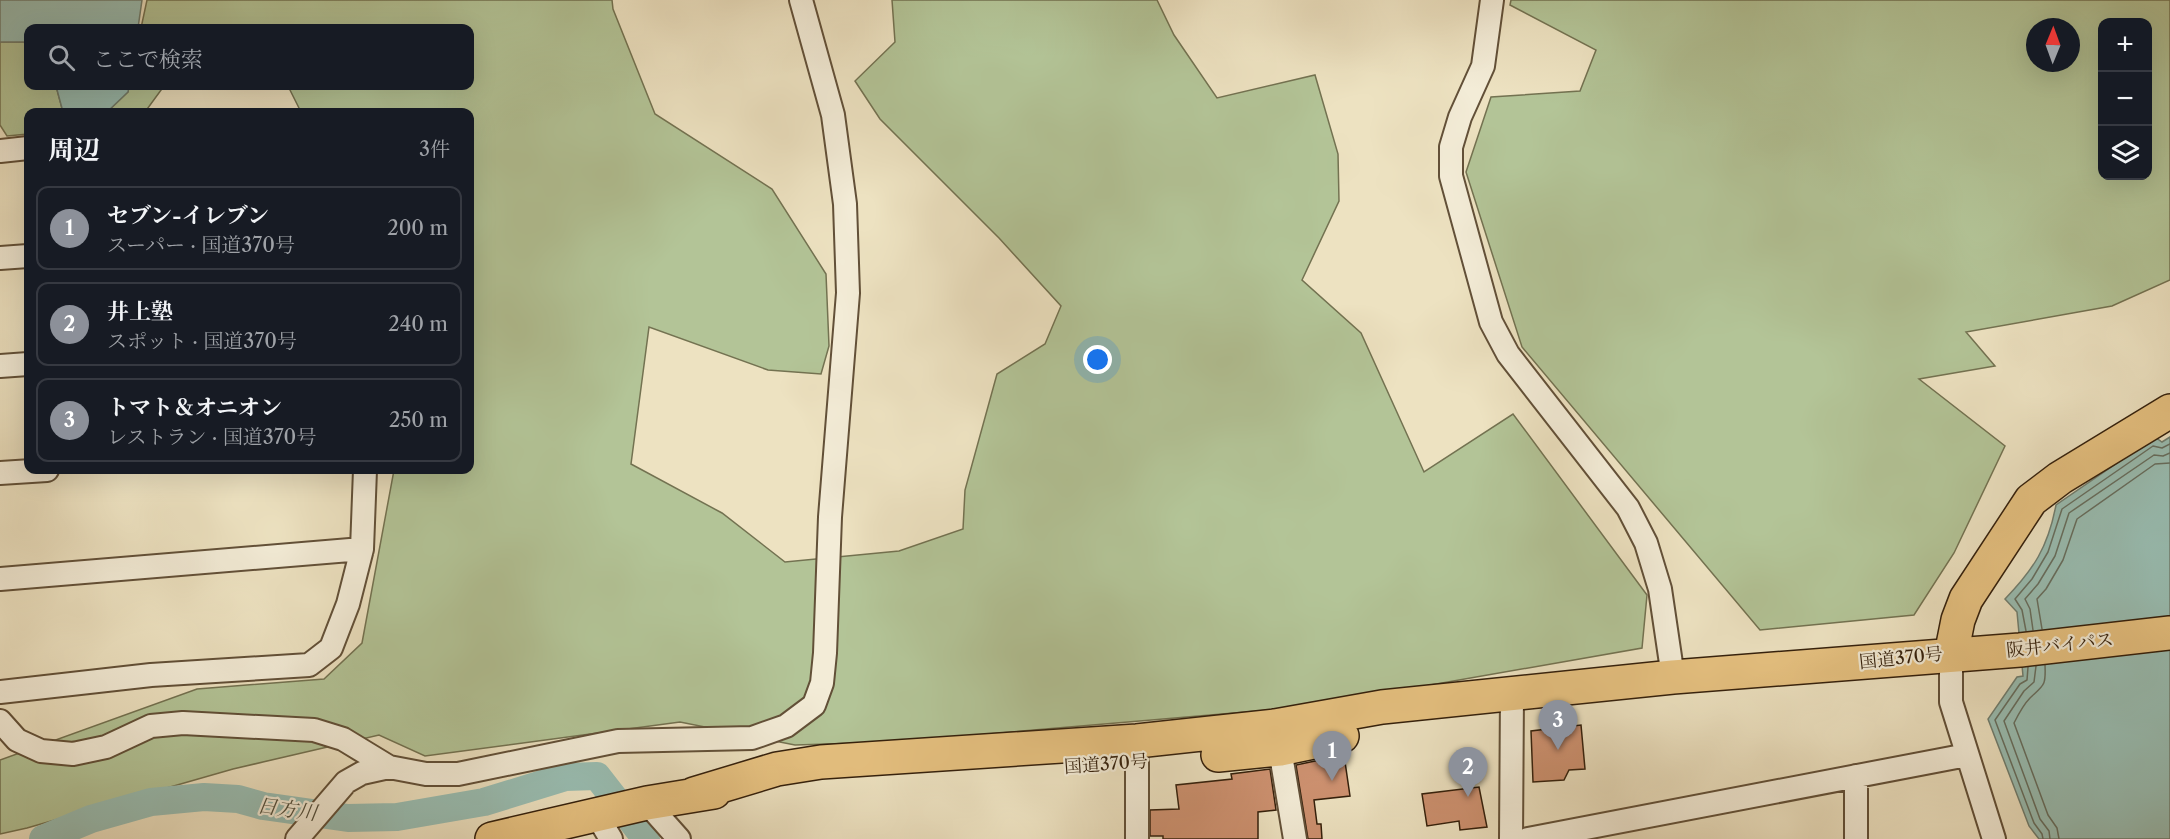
<!DOCTYPE html>
<html lang="ja">
<meta charset="utf-8">
<style>
:root{--surface:#171b24;--page:#242831;--text:#f1f3f6;--muted:#9ea1a6;--line:#363941;--accent:#8c9099}
body{margin:0;font-family:"Libre Caslon Text","Noto Serif JP",serif;background:var(--page);color:var(--text)}
.controls{position:absolute;right:18px;top:18px;display:grid;overflow:hidden;border-radius:12px;box-shadow:0 6px 24px #0002}
.controls button{width:54px;height:54px;display:grid;place-items:center;padding:0;border:0;border-bottom:2px solid var(--line);background:var(--surface);color:var(--text);font:30px sans-serif}
.compass{position:absolute;left:2026px;top:18px;width:54px;height:54px;border-radius:50%;background:var(--surface);box-shadow:0 6px 24px #0002;rotate:1deg}
.you{position:absolute;left:1098px;top:360px;width:21px;height:21px;margin:-15px;border:4px solid #fff;border-radius:50%;background:#1a73e8;box-shadow:0 0 0 9px #1a73e833}
.badge{display:grid;place-items:center;width:39px;height:39px;border-radius:50%;background:var(--accent);color:#fff;font-size:20px;font-weight:700}
.pin{position:absolute;translate:-50% -50px;filter:drop-shadow(0 2px 3px #0008)}
.pin::after{content:'';position:absolute;top:32px;width:21px;height:18px;background:inherit;clip-path:polygon(0 0,100% 0,50% 100%)}
.list{margin:0;padding:0;list-style:none}
h2{display:flex;justify-content:space-between;align-items:center;height:78px;margin:0;padding:0 24px;font-size:26px}
h2 small{font-size:20px;font-weight:400;color:var(--muted)}
.list li{display:grid;grid-template-columns:39px 1fr auto;gap:18px;align-items:center;box-sizing:border-box;height:84px;margin:0 12px 12px;padding:0 12px;border:2px solid var(--line);border-radius:12px}
.list b{display:block;font-size:22px;white-space:nowrap}
.list p{margin:0;font-size:20px;white-space:nowrap;color:var(--muted)}
.list em{font-size:20px;font-style:normal;color:var(--muted)}
.icon{flex:none;width:33px;height:33px;fill:none;stroke:currentColor;stroke-width:2;stroke-linecap:round;stroke-linejoin:round}
.map{position:relative;flex:none;width:2170px;height:839px;overflow:hidden}
.search{position:absolute;background:var(--surface);box-shadow:0 6px 24px #0002;left:24px;top:24px;width:450px;height:66px;display:flex;align-items:center;gap:15px;box-sizing:border-box;padding:0 21px;border-radius:12px;color:var(--muted);font-size:22px}
.panel{position:absolute;background:var(--surface);box-shadow:0 6px 24px #0002;left:24px;top:108px;width:450px;height:366px;border-radius:12px}
.map>svg:first-child{display:block}
.green{fill:#b3c497;stroke:#737251;stroke-width:1.5;fill-rule:evenodd}
.water{fill:#99beb3;stroke:#707e70;stroke-width:1.5}
.lines{fill:none;stroke-linecap:round;stroke-linejoin:round}
.shore{stroke:#666e5f;stroke-width:1.5}
.river{stroke:#99beb3;stroke-width:28}
.building{fill:#cd9170;stroke:#331f0b;stroke-width:1.5}
.minor-casing{stroke:#625038;stroke-width:26}
.highway-casing{stroke:#331f0b;stroke-width:36}
.minor{stroke:#f3ecd7;stroke-width:22}
.highway{stroke:#e6c180;stroke-width:33}
.labels{text-anchor:middle;dominant-baseline:central;stroke-width:4.5;stroke-linejoin:round;paint-order:stroke}
.street-label{font-size:18px;fill:#331f0b;stroke:#f3ecd7}
.water-label{font-size:20px;font-style:italic;fill:#524f3d;stroke:#f3ecd7}
</style>
<div class="map">
<svg width="2170" height="839" viewBox="0 0 2170 839">
<rect width="100%" height="100%" fill="#ede2c1"/>
<filter id="stains"><feTurbulence type="fractalNoise" baseFrequency=".00333" numOctaves="4"/><feColorMatrix values="0 0 0 0 .2 0 0 0 0 .09 0 0 0 0 .02 0 0 0 .5 -.17"/></filter>
<radialGradient id="worn" r=".72"><stop offset=".6" stop-color="#630" stop-opacity="0"/><stop offset="1" stop-color="#630" stop-opacity=".3"/></radialGradient>
<path class="green" d="M147,0H612L613,9L655,114L772,189L826,274L829,346L821,374L768,370L649,327L631,464L722,513L785,562L899,551L963,529L965,490L997,374L1045,344L1061,306L999,238L880,119L855,81L895,42L892,0H1157L1174,35L1217,98L1315,75L1338,154L1339,201L1302,280L1361,333L1424,472L1513,414L1647,595L1642,648L1305,707L893,742L795,745L680,722L425,756L379,735L233,769L27,828L0,834V760L197,689L324,679L362,643L394,470H470V112H301L288,86H470V28H141Z
M1511,0H2170V280L2112,306L1966,332L1995,366L1919,379L2005,446L1954,553L1914,615L1760,630L1522,347L1466,172L1491,97L1580,91L1596,50L1510,5ZM2102,22H2148V176H2102ZM2035,27H2071V63H2035Z
M0,42H24L28,48V86H56L63,112H28V134L7,136L0,125Z
M129,86H164L145,112H107L128,92Z"/>
<path class="water" d="M0,0H142L138,28H28V47L24,42H0Z
M56,86H129L128,92L107,112H63Z
M2155,437L2162,442L2170,437V839H2039L2029,826L1988,719L2017,677L2023,676L2017,612L2005,599C2034,569 2048,547 2056,505Z"/>
<g class="lines">
<path class="shore" d="M2042,629L2037,599L2046,589L2063,560L2077,519L2155,464L2170,463
M2033,630L2030,609L2025,599L2038,584L2055,556L2069,513L2154,455L2163,456L2170,453
M2026,631L2022,610L2015,599L2032,579L2048,552L2062,509L2153,446L2162,448L2170,444
M2045,665C2046,686 2044,685 2030,698C2024,704 2018,715 2014,723L2048,815L2057,828L2059,839
M2036,666L2034,682L2024,691L2004,721L2040,819L2049,831L2050,839
M2028,667L2027,680L2020,684L1995,720L2034,823L2042,834L2043,839"/>
<path class="river" d="M43,839L91,819L151,802L204,797L238,799L263,806L348,818L397,817L484,802L565,777L597,776L646,839"/>
</g>
<path class="building" d="M1581,725L1585,769L1569,770L1564,780L1533,782L1531,731Z
M1344,755L1350,796L1314,800L1317,824H1321L1322,839H1308L1296,765Z
M1270,769L1276,810L1258,812V839H1163V836H1150V810L1179,809L1176,785L1232,779L1231,774Z
M1479,787L1487,827L1460,830L1459,821L1427,826L1422,794Z"/>
<g class="lines">
<defs>
<path id="minor" d="M1492,0L1483,66L1460,117L1451,147V176L1491,322L1508,354L1628,508L1646,543L1660,589L1673,677
M0,151L28,148
M0,258L28,256
M0,366L28,364
M0,473L47,470
M0,579L362,549
M1951,655V702L1994,839
M0,692L151,675L309,665L331,648L348,604L362,549L365,470
M0,721L17,740L41,751L73,754L106,747L151,726L183,723L314,730L343,739L389,767L426,774H458L618,741L752,738L786,726L814,705L822,683L825,653L830,517L848,293L845,204L833,115L801,0
M1280,749L1295,839
M647,803L679,839
M596,814L611,839
M297,839L346,782L362,773L389,767
M1137,839V762
M1511,839L1512,694
M1528,839L1967,755
M1856,839V776"/>
<path id="highway" d="M1951,655L1958,620L1966,599L2031,500L2060,478L2170,411
M1218,755L1280,749L1342,736
M694,794L777,769L821,762L1137,741L1275,726L1382,707L1673,677L2020,650L2170,633
M492,839L647,803L714,792"/>
</defs>
<use href="#minor" class="minor-casing"/>
<use href="#highway" class="highway-casing"/>
<use href="#minor" class="minor"/>
<use href="#highway" class="highway"/>
</g>
<g class="labels">
<g class="street-label">
<text transform="translate(2060 645) rotate(-6)">阪井バイパス</text>
<text transform="translate(1901 658) rotate(-6)">国道370号</text>
<text transform="translate(1106 764) rotate(-4)">国道370号</text>
</g>
<g class="water-label">
<text transform="translate(287 809) rotate(8)">日方川</text>
</g>
</g>
<rect width="100%" height="100%" filter="url(#stains)"/>
<rect width="100%" height="100%" fill="url(#worn)"/>
</svg>
<div class="controls">
<button>+</button>
<button>−</button>
<button><svg class="icon" aria-label="layers" viewBox="0 0 24 24"><path d="M12 4l9 5-9 5-9-5zM3 14l9 5 9-5"/></svg></button>
</div>
<svg class="compass" viewBox="-18 -18 36 36"><path d="M0-13l5 13h-10z" fill="#e53935"/><path d="M0 13l5-13h-10z" fill="#9ea1a6"/></svg>
<div class="you"></div>
<div class="pin badge" style="left:1332px;top:781px">1</div>
<div class="pin badge" style="left:1468px;top:797px">2</div>
<div class="pin badge" style="left:1558px;top:750px">3</div>
<div class="search"><svg class="icon" aria-label="search" viewBox="0 0 24 24"><circle cx="10" cy="10" r="6"/><path d="M15 15l6 6"/></svg>ここで検索</div>
<section class="panel">
<h2>周辺<small>3件</small></h2>
<ul class="list">
<li><span class="badge">1</span><div><b>セブン-イレブン</b><p>スーパー · 国道370号</p></div><em>200 m</em></li>
<li><span class="badge">2</span><div><b>井上塾</b><p>スポット · 国道370号</p></div><em>240 m</em></li>
<li><span class="badge">3</span><div><b>トマト＆オニオン</b><p>レストラン · 国道370号</p></div><em>250 m</em></li>
</ul>
</section>
</div>
